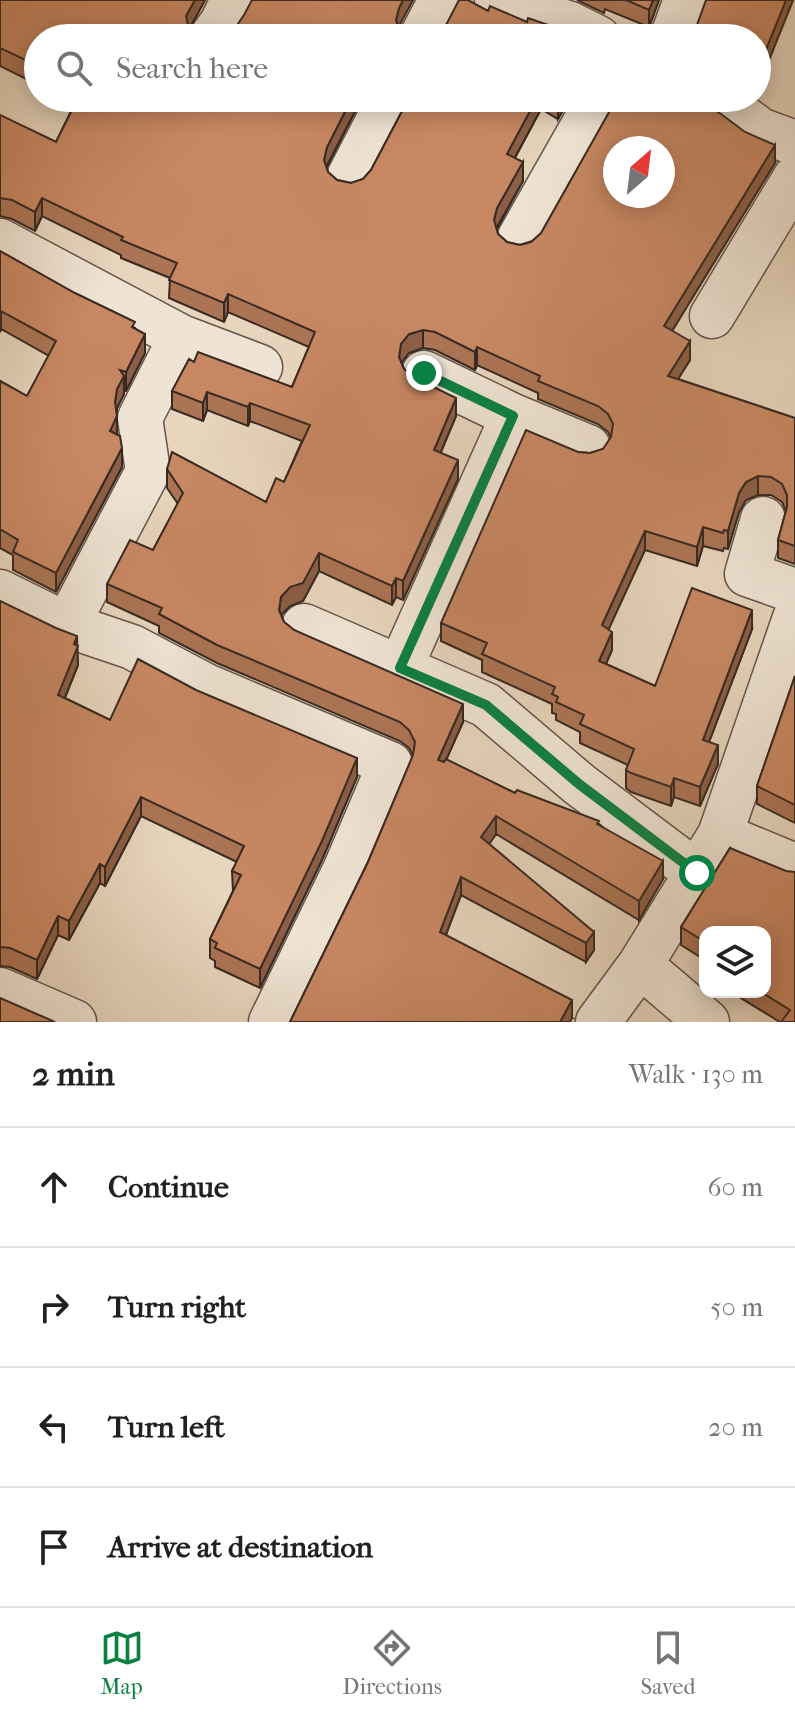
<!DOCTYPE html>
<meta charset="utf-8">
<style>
:root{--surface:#fff;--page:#f2f2f2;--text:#202124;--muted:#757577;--line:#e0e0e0;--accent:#0b8043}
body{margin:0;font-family:"IM FELL French Canon",serif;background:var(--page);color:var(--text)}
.controls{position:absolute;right:24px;bottom:24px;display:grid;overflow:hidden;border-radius:16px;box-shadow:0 4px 20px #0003}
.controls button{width:72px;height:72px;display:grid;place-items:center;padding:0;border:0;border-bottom:2px solid var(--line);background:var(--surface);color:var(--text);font:40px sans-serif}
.compass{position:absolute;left:603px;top:136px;width:72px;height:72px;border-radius:50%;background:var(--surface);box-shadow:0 4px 20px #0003;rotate:28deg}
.stop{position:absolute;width:24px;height:24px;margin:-18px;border:6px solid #0b8043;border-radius:50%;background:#fff}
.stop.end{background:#0b8043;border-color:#fff;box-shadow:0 2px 8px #0008}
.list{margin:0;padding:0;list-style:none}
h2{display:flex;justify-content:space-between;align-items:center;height:104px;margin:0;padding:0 32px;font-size:34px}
h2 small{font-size:26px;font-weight:400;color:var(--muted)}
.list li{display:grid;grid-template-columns:52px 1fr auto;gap:24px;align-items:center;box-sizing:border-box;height:120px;padding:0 32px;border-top:2px solid var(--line)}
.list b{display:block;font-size:30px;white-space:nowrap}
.list em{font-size:26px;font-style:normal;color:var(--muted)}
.icon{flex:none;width:44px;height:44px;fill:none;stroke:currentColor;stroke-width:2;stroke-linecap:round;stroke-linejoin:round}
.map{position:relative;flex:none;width:795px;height:1022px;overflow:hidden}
.search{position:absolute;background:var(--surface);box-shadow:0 4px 20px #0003;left:24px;right:24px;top:24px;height:88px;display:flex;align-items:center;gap:20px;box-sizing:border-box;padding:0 28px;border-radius:44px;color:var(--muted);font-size:30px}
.sheet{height:584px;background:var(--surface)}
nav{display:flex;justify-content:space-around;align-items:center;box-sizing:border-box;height:112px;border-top:2px solid var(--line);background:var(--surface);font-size:22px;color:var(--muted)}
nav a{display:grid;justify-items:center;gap:4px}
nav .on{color:var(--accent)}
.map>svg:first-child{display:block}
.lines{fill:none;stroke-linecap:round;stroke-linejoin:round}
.minor-casing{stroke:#64554a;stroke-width:47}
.minor{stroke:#efe4d4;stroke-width:44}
.wall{fill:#ab7454;stroke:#382a23;stroke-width:2}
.shaded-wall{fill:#8b5e45;stroke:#382a23;stroke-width:2}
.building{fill:#c78762;stroke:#382a23;stroke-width:2;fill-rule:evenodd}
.route{stroke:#0b8043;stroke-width:10}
</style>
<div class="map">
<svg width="795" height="1022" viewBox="0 0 795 1022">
<rect width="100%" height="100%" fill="#e7d5bd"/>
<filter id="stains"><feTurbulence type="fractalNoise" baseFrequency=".0025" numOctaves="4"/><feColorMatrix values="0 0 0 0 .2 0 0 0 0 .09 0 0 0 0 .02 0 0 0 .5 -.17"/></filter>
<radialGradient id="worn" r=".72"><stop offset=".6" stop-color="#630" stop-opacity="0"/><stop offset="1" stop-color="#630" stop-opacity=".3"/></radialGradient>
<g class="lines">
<defs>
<path id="minor" d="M497,0L570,24L598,38
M211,38L222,23L233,0
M421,38L441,0
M672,38L686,0
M712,98L728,106L760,130L795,143
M349,177L390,98
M519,239L599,98
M0,241L181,337L260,367
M712,316L795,178
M513,416L588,447
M763,519L747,574L795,591
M0,592L67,625L148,471L140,418L181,337
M67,625L132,647L206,686L390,764L345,870L271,1022
M304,626L486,705L579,784L697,873
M400,668L513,416L424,373
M720,835L795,618
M640,965L707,1022
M0,990L74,1022
M598,1022L640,965L720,835L795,866"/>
</defs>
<use href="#minor" class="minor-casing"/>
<use href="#minor" class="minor"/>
</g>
<path class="wall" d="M0,0H205L189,30L38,38V85L0,66Z
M577,0H659L649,27L605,9L604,13Z
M793,0L765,70L757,67V38H697V25Z
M65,98H362L327,167L328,172L337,180L351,183L363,179L371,170L409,98H570L558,119L541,109L515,158L523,181L497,229L498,234L507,242L520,245L775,163L672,331L690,360L678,379L795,418V564L778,558V540L786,511L782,502L771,495H758L746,500L739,512L728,549L724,548L723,551L703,546L697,566L645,550L608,629L612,650L606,664L655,686L752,629L709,742L718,764L700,806L674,797L671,806L631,792L626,788V770L628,765L580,743V732L556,720V714L552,713V704L482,672V660L441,641V623L578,452L590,453L603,449L611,438L608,432L598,424L538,399V393L477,365L475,370L435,350L423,348L409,353L401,363L404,369L456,416L441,452L458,479L403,600L396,597L392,605L319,571L303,601L290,606L281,615L284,622L294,630L463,722L446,760L515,793L599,824L663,879L639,920L496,834L489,844L594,950L586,962L461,895L446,935L572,1018L290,1022L368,862L413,756L409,748L400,741L217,663L159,633V626L107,602V584L153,550L178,504L167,488V469L266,502L284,482L302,441L250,421L248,426L207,410L203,421L172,409V391L194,362L292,387L309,347L228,312L224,322L169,298L170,278L121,258V255L42,216L35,231L12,219L0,216V115L56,142L75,103Z
M0,251L135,328L145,353L126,391L124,390V394L117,408V434L122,467L56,592L13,570V555L0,548V381L27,396L49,356L1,329L0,332Z
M0,601L77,645L78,665L65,698L110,720L357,777L322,860L260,988L215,967V961L210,958V939L233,891L232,871L237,862L141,816L105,886L100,883L69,940L58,935L37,979L10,967L0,966Z
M795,676V823L757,804V786Z
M730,848L795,1022H780L731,992H765L705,932V960L681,945V927Z"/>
<path class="shaded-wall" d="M195,0H205L186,35V16Z
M403,0H413L399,26L396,38V20L399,8Z
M653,0H659L649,27V10Z
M786,0H793L765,70V52Z
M352,98H362L327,165L324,179V160L327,147Z
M537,98H541V109L507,172V154Z
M560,98H570L558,119V101Z
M775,145V163L664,344V326Z
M523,162V181L497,227L494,238V220L497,208Z
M42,198V216L35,231V212Z
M228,294V312L224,322V303Z
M1,311V329L0,332V313Z
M423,330V348L409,353L401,363L399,357L401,344L409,334Z
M145,334V353L126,391V372Z
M690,341V360L668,395V376Z
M477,347V365L475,370V352Z
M124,376V394L117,408L115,420L117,416V435L110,431L117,389Z
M207,392V410L203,421V403Z
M456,398V416L434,468V450Z
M250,403V421L248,426V407Z
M122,448V467L56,592V573Z
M458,460V479L403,600V581Z
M758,476V495L746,500L739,512L728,549V531L739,493L746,482Z
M703,527V546L697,566V547Z
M645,531V550L602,644V625Z
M319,553V571L303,601L290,606L281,615L279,610L281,597Z
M396,578V597L392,605V586Z
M752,610V629L703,758V740Z
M612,632V650L599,679V661Z
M77,636L78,665L58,714V695Z
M463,704V722L438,778V760Z
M718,745V764L700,806V787Z
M357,758V777L322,860L260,988V969Z
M674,778V797L671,806V787Z
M141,797V816L105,886V867Z
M496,816V834L481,856V837Z
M663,861V879L639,920V901Z
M100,864V883L69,940V921Z
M461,877V895L440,950V932Z
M58,916V935L37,979V960Z
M594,932V950L586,962V943Z
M572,1000V1018L570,1022H560Z"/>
<path class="building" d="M0,0H195L186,16L189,30L195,38H38V66L0,48Z
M252,0H403L399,8L396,20L400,32L406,38H226L231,34L244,15Z
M459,0H468L488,11L490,6L527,22L528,18L560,29L579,38H437L443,31Z
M626,0H653L649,10Z
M706,0H786L765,52L757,49V38H729L697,25Z
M78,98H352L327,147L324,160L328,172L337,180L351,183L363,179L371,170L409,98H537L507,154L523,162L497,208L494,220L498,234L507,242L520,245L531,242L541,233L617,98H694L721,114L745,132L775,145L664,326L690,341L668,376L795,418V546L778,540L787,507V495L782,484L771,477L758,476L746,482L739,493L728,531L724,530L723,533L703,527L697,547L645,531L602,625L612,632L599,661L655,686L692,588L752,610L703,740L718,745L700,787L674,778L671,787L631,773L626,770L634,749L580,724L584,715L556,702L558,697L552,694L555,687L482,654L487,643L441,623L526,430L578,452L590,453L603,449L611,437L613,424L608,414L598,406L538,381L540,376L477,347L475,352L435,332L423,330L409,334L401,344L399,357L404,369L413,377L456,398L434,450L458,460L403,581L396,578L392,586L319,553L303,583L290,587L281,597L279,610L284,622L294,630L463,704L438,760L444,762L446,759L515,793L517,790L599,821L597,824L663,861L639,901L496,816L481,837L594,932L586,943L461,877L440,932L572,1000L560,1022H290L368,862L413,755L415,742L409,730L400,722L217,645L159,614L162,608L107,584L130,540L153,550L183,493L167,469L172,452L266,502L276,478L284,482L310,425L250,403L248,407L207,392L203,403L172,391L189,359L194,362L198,352L292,387L315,332L228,294L224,303L169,280L177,263L121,240L123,237L42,198L35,212L12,200L0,198V115L56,142ZM615,148H663V196H615Z
M0,251L75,293L135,322L132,327L145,334L126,372L120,370L124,376L117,389L115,402L117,416L110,431L120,436L122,448L56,573L13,552L18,540L0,529V381L27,396L56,341L1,311L0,313Z
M0,601L56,628L77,636L74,644L78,646L58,695L110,720L138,659L196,690L357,758L322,841L260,969L215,948L217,943L210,939L241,875L232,871L244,846L141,797L105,867L100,864L69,921L58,916L37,960L10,948L0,947Z
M795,676V805L757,786Z
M730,848L786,871L795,872V1022H781L790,1010L761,992H765V932H705V942L681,927Z
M0,998L55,1022H0Z"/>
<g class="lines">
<path class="route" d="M424,373L513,416L400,668L486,705L579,784L697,873"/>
</g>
<rect width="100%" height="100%" filter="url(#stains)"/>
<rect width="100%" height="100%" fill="url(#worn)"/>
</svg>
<div class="controls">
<button><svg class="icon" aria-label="layers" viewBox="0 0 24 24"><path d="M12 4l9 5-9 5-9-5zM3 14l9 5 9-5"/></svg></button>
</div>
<svg class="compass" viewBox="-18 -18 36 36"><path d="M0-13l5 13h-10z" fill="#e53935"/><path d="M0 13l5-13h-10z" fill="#757577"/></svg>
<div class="stop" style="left:697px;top:873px"></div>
<div class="stop end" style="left:424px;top:373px"></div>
<div class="search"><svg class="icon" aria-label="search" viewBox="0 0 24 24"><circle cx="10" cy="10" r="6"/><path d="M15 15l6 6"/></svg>Search here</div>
</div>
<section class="sheet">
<h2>2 min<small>Walk · 130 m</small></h2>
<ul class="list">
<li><svg class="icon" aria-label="ahead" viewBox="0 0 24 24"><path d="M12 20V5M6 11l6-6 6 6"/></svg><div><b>Continue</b></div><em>60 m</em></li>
<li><svg class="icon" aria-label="right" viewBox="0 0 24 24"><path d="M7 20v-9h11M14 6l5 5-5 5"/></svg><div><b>Turn right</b></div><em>50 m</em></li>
<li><svg class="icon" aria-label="left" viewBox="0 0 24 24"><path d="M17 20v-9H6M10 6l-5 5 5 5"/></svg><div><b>Turn left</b></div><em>20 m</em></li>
<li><svg class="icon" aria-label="arrive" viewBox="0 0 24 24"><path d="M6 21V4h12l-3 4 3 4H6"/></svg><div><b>Arrive at destination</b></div></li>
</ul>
</section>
<nav>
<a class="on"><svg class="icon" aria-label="map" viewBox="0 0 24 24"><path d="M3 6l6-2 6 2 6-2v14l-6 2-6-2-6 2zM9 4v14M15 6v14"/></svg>Map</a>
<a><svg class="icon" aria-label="directions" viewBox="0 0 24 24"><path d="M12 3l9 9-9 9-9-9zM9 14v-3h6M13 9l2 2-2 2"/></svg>Directions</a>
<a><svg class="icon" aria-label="saved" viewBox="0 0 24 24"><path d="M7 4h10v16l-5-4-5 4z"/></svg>Saved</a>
</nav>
